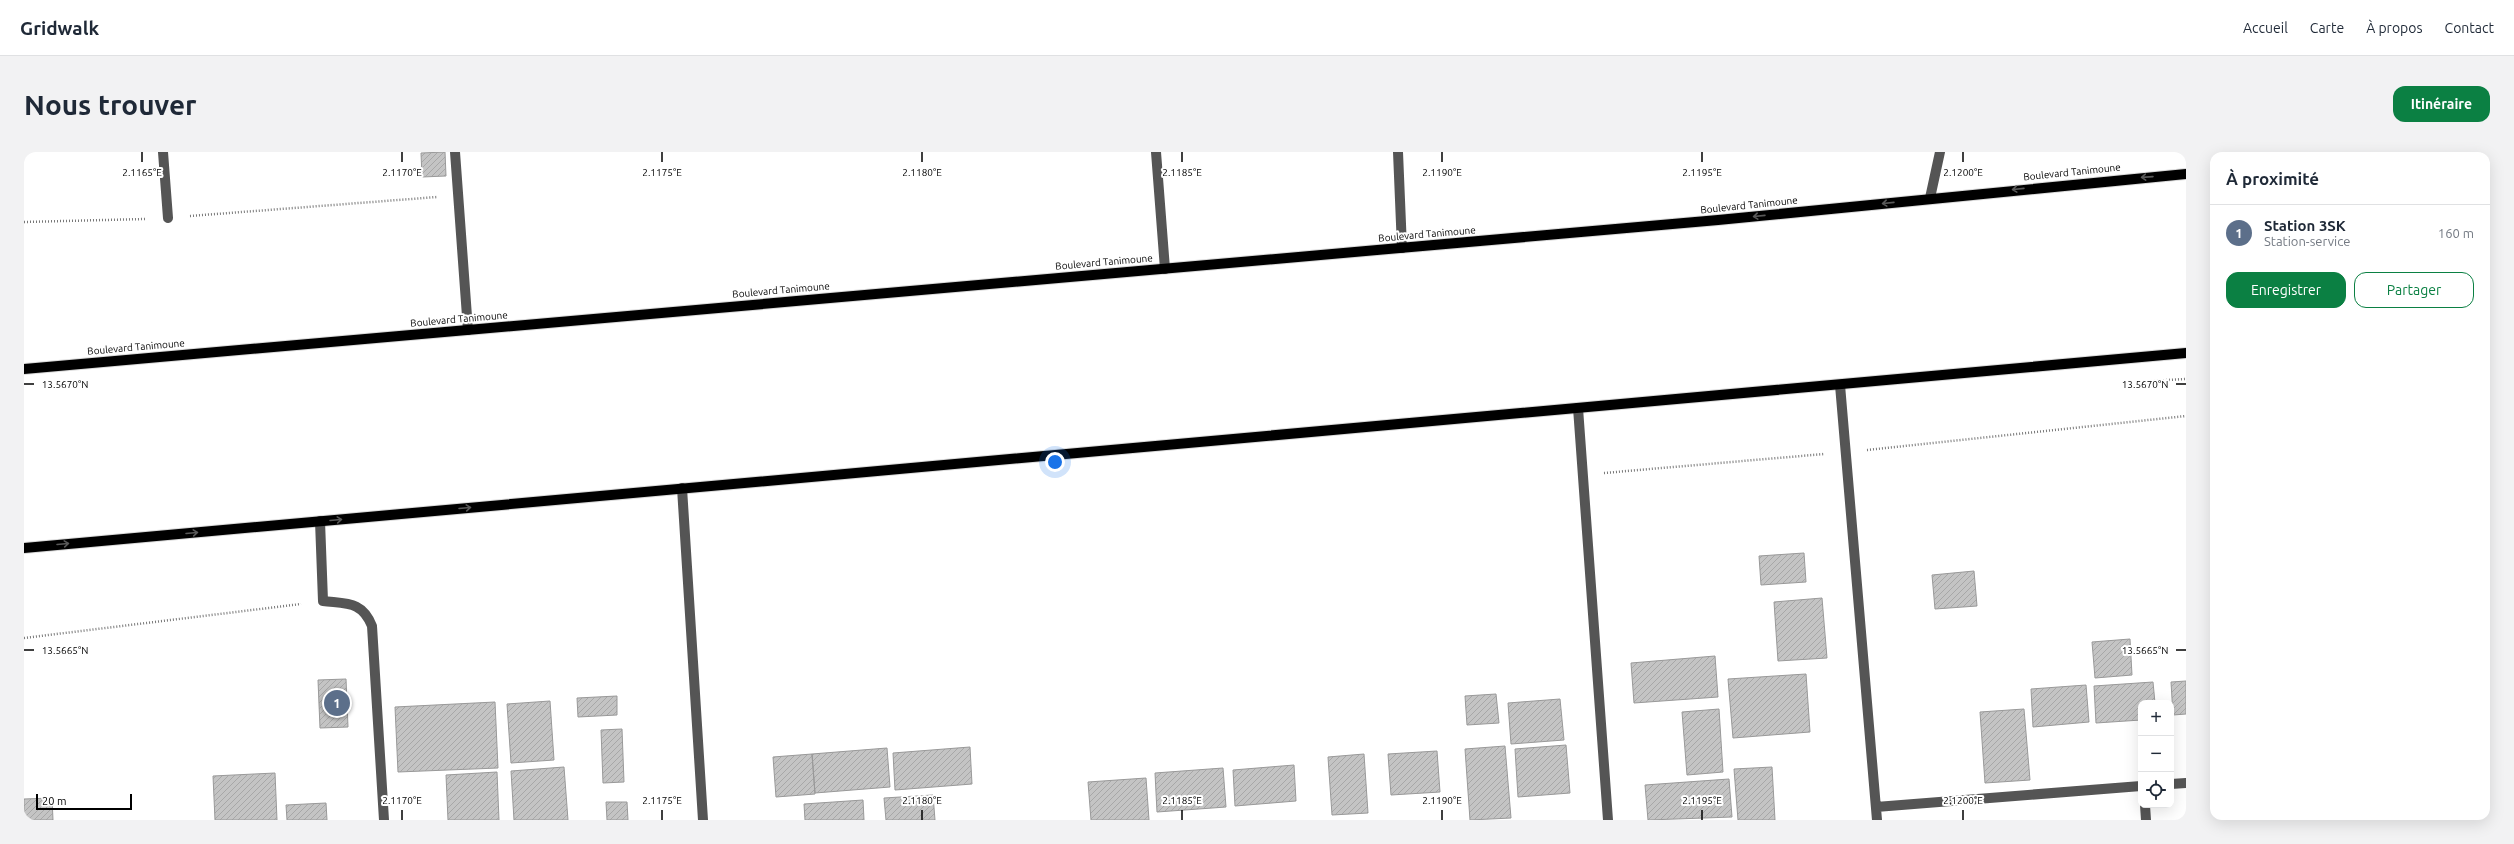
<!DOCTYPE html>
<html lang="fr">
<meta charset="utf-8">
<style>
:root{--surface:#fff;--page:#f2f2f3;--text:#1f2937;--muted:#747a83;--line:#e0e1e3;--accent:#0b8043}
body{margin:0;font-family:Ubuntu,sans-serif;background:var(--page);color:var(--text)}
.controls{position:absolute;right:12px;bottom:12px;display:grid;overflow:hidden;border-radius:8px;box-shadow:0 4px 16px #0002}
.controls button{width:36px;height:36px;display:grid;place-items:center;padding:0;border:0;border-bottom:1px solid var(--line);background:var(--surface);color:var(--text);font:20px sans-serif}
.scale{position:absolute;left:12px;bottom:10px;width:96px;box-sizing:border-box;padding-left:4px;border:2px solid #000;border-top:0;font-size:11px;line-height:14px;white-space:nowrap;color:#000;-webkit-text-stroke:3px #fff;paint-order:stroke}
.you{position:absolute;left:1031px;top:310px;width:14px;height:14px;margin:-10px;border:3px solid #fff;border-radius:50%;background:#1a73e8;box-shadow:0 0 0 6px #1a73e833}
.badge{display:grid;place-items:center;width:26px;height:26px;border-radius:50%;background:var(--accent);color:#fff;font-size:13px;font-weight:700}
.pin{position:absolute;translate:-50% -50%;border:2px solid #fff;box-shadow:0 1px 4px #0006}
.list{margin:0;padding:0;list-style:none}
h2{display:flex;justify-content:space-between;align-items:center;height:52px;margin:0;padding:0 16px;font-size:17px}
h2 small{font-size:13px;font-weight:400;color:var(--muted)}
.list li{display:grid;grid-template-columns:26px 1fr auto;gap:12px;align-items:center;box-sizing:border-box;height:56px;padding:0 16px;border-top:1px solid var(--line)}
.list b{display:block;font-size:15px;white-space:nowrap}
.list p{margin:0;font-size:13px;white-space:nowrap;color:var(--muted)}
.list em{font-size:13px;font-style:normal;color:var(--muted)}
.actions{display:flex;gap:8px;padding:12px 16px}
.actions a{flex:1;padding:9px 0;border:1px solid var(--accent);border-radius:12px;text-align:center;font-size:14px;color:var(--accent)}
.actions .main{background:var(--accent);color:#fff}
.icon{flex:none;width:22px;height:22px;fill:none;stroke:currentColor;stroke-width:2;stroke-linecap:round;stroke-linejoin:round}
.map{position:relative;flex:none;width:2162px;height:668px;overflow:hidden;border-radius:12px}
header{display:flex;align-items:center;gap:24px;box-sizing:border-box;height:56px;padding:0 20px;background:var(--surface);border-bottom:1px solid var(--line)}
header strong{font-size:19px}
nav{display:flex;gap:22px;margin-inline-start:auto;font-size:14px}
.intro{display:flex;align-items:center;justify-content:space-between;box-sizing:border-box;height:96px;padding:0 24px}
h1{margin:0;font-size:28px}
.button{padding:10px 18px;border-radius:12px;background:var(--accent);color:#fff;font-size:14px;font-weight:700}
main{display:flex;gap:24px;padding:0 24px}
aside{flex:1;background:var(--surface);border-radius:12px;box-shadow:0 4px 16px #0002}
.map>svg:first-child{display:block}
.building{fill:url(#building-hatch);stroke:#999}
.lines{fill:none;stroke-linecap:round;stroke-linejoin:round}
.major-casing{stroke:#dbdbdb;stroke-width:12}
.path{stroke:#777;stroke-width:2.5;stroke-dasharray:1 2;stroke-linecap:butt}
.minor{stroke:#555;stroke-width:10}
.major{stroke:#000;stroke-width:10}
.oneway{stroke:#595959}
.ticks{fill:none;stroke:#000;stroke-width:1.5}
.labels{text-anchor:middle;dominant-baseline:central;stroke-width:4;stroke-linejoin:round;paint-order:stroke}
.street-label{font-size:10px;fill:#000;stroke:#fff}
.ticks-label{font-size:10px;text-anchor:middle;fill:#000;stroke:#fff;stroke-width:4;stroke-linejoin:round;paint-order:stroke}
</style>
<header>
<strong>Gridwalk</strong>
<nav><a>Accueil</a><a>Carte</a><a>À propos</a><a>Contact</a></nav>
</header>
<div class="intro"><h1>Nous trouver</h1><a class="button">Itinéraire</a></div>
<main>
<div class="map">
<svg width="2162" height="668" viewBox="0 0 2162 668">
<defs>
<pattern id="building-hatch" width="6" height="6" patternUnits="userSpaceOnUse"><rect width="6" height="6" fill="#c4c4c4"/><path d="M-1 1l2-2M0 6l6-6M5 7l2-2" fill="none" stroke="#a7a7a7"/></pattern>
</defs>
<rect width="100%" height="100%" fill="#fff"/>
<path class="building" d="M421,0L422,24L398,25L397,1Z
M1780,401L1782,430L1737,433L1735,404Z
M1950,419L1953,454L1911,457L1908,423Z
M1798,446L1803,506L1754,509L1750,450Z
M2106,487L2108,523L2071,526L2068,490Z
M1691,504L1694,545L1610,551L1607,511Z
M1782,522L1786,580L1709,586L1704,527Z
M322,527L324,575L296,576L294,528Z
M2162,529V562L2149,563L2147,530Z
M2129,530L2131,551H2117V568L2072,571L2070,534Z
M2062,533L2065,570L2009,575L2007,537Z
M1472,542L1475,571L1443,573L1441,544Z
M593,544V563L554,565L553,546Z
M1536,547L1540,588L1487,592L1484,551Z
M526,549L530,608L487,611L483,552Z
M471,550L474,616L374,620L371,555Z
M1695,557L1699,620L1663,623L1658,560Z
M2000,557L2006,628L1961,631L1956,560Z
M598,577L600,630L579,631L577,578Z
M1542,593L1546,641L1494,645L1491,597Z
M1481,594L1487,666L1446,668L1441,597Z
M946,595L948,632L871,638L869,601Z
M863,596L866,635L791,641L788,602Z
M1413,599L1416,640L1367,643L1364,602Z
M788,602L791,642L752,645L749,605Z
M1340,602L1344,661L1308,663L1304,605Z
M1270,613L1272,649L1211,654L1209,618Z
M540,615L544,668H490L487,619Z
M1748,615L1751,668H1714L1710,617Z
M1199,616L1202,655L1133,660L1131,621Z
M473,620L475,668H424L422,623Z
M251,621L253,668H191L189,624Z
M1122,626L1125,668H1067L1064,630Z
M1705,627L1708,665L1624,668L1621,633Z
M909,643L911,668H862L860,646Z
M28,646L29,668H0V647Z
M839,648L840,668H781L780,652Z
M582,650H603L604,668H583Z
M302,651L303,668H263L262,653Z"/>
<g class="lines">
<defs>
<path id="major" d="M0,217L1694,68L2162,22
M0,396L2162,201"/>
</defs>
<use href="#major" class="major-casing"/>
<path class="path" d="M166,64L413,45
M0,70L121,67
M2124,229L2162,227
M1843,298L2162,264
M1580,321L1800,302
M0,486L277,452"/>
<path class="minor" d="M139,0L144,66
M431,0L444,178
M1132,0L1141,117
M1374,0L1378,96
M1906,46L1916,0
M1816,233L1853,668
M1554,256L1584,668
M658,336L679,668
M296,369L299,449C323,452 338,449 348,474L360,668
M2147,632L2162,631
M2121,653L2122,668
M1852,655L2117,634"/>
<use href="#major" class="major"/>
</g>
<defs><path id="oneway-shaft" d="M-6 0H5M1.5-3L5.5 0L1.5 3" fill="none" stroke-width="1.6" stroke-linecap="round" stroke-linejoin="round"/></defs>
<g class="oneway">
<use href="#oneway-shaft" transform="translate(2123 25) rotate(176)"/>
<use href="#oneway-shaft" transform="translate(1994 37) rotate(174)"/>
<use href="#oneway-shaft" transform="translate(1864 51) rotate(174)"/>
<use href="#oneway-shaft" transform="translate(1735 64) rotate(174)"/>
<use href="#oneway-shaft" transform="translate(441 356) rotate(-5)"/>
<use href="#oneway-shaft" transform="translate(312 368) rotate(-5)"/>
<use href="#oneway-shaft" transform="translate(168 381) rotate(-5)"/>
<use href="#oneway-shaft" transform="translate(39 392) rotate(-5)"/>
</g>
<path class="ticks" d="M118,0V10M378,0V10M638,0V10M898,0V10M1158,0V10M1418,0V10M1678,0V10M1939,0V10M0,232H10M2152,232H2162M0,498H10M2152,498H2162M378,658V668M638,658V668M898,658V668M1158,658V668M1418,658V668M1678,658V668M1939,658V668"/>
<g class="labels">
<g class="street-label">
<text transform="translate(2048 20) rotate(-6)">Boulevard Tanimoune</text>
<text transform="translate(1725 53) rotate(-6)">Boulevard Tanimoune</text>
<text transform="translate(1403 82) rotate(-5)">Boulevard Tanimoune</text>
<text transform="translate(1080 110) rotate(-5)">Boulevard Tanimoune</text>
<text transform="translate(757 138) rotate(-5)">Boulevard Tanimoune</text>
<text transform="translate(435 167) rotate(-5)">Boulevard Tanimoune</text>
<text transform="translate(112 195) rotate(-5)">Boulevard Tanimoune</text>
</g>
</g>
<g class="ticks-label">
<text x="118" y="24">2.1165°E</text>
<text x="378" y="24">2.1170°E</text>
<text x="638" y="24">2.1175°E</text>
<text x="898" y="24">2.1180°E</text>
<text x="1158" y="24">2.1185°E</text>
<text x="1418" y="24">2.1190°E</text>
<text x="1678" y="24">2.1195°E</text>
<text x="1939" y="24">2.1200°E</text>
<text x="41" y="236">13.5670°N</text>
<text x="2121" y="236">13.5670°N</text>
<text x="41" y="502">13.5665°N</text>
<text x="2121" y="502">13.5665°N</text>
<text x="378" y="652">2.1170°E</text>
<text x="638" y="652">2.1175°E</text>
<text x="898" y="652">2.1180°E</text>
<text x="1158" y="652">2.1185°E</text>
<text x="1418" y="652">2.1190°E</text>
<text x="1678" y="652">2.1195°E</text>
<text x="1939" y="652">2.1200°E</text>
</g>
</svg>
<div class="controls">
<button>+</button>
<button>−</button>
<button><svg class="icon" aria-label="locate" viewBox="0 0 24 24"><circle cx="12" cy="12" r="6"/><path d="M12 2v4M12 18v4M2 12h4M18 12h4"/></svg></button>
</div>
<div class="scale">20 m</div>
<div class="you"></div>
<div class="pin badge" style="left:313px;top:551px;background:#5c6f8a">1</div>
</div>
<aside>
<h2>À proximité<small></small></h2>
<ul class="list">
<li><span class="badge" style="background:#5c6f8a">1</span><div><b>Station 3SK</b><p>Station-service</p></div><em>160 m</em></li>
</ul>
<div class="actions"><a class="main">Enregistrer</a><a>Partager</a></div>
</aside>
</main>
